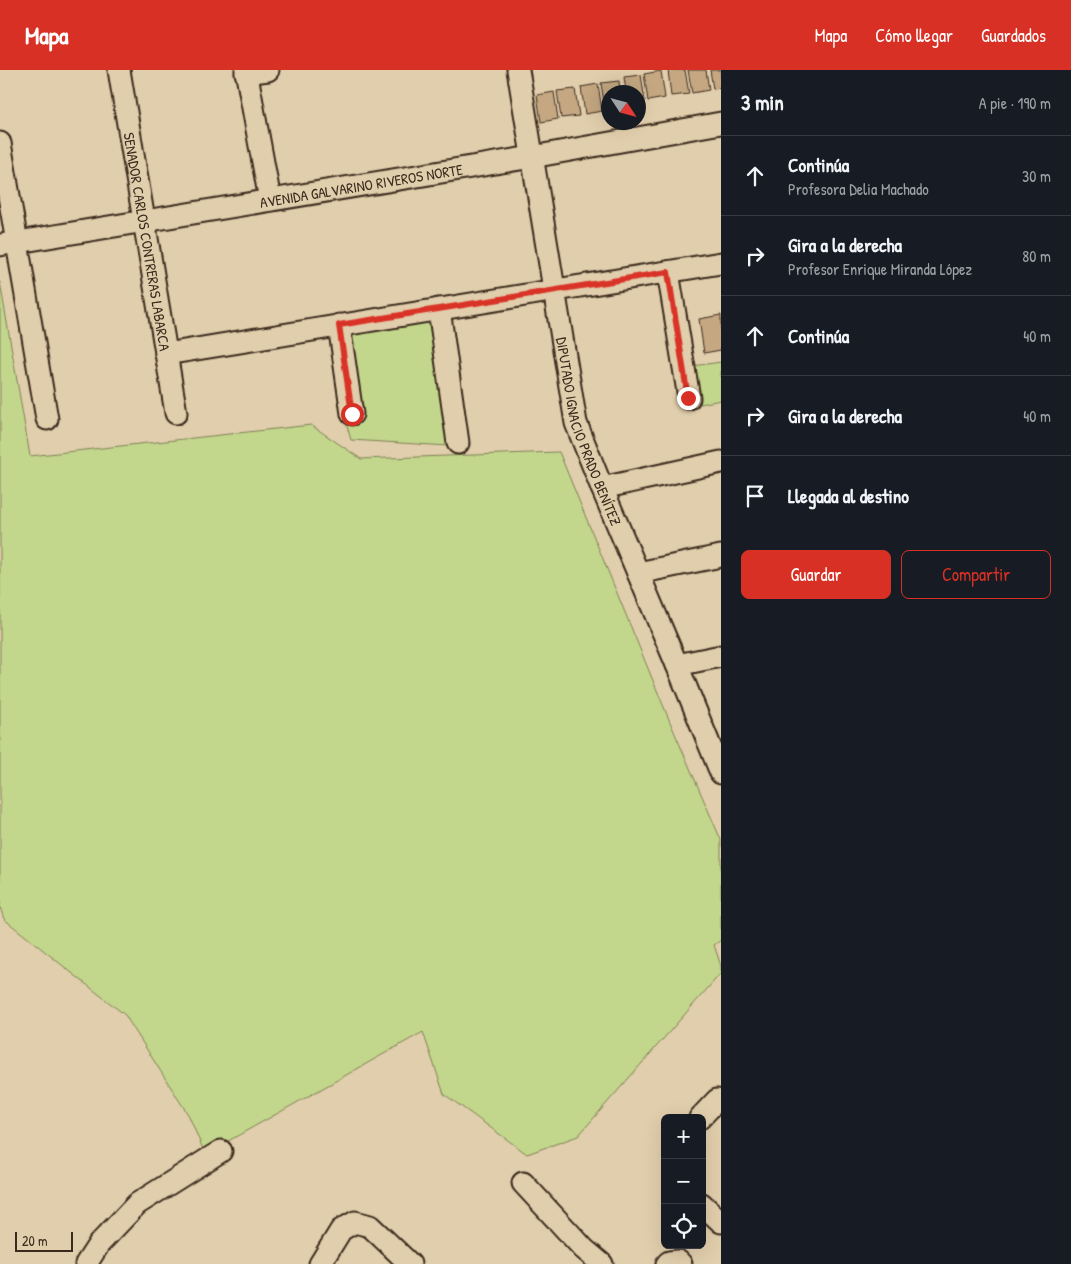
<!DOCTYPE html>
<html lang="es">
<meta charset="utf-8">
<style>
:root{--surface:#171b24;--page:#20242c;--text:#f1f3f6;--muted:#9ea1a6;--line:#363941;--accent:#d93025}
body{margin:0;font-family:"Patrick Hand",sans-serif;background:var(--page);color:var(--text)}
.controls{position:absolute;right:15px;bottom:15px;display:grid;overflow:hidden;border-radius:8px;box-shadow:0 5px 20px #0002}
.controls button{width:45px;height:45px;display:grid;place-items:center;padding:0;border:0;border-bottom:1px solid var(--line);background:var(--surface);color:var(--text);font:25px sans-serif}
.compass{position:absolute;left:601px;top:15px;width:45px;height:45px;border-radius:50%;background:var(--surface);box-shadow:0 5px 20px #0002;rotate:126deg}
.scale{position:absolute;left:15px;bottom:12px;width:58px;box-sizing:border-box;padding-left:5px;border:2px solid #3b2a1e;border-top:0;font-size:14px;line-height:18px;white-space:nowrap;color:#3b2a1e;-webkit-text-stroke:4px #e1ceac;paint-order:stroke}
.stop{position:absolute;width:15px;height:15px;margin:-11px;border:4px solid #d93025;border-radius:50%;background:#fff}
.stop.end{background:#d93025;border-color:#fff;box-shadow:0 1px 5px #0008}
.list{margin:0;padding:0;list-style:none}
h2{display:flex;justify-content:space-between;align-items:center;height:65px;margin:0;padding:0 20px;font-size:21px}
h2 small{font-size:16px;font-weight:400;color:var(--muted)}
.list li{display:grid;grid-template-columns:32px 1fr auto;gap:15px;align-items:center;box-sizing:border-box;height:80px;padding:0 20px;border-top:1px solid var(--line)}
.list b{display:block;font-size:19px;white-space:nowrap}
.list p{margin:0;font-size:16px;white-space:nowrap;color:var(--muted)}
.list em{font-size:16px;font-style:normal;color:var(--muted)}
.actions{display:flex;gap:10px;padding:15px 20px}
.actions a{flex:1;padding:11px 0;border:1px solid var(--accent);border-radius:8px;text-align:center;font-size:18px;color:var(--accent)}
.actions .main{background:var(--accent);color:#fff}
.icon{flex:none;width:28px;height:28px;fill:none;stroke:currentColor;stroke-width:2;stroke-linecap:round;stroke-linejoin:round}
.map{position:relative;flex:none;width:721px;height:1194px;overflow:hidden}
header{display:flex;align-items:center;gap:30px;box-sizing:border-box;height:70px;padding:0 25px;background:var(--accent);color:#fff}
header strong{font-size:24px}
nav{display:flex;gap:28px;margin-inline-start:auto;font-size:18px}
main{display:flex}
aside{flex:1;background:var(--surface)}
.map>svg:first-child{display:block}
.green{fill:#c2d78c;stroke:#7e8055}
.building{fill:#c5a882;stroke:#3b2a1e}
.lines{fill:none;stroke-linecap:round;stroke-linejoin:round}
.minor-casing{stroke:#3b2a1e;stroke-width:25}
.minor{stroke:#e1ceac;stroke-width:21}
.route{stroke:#d93025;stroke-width:6}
.labels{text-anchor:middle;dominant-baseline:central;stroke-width:4;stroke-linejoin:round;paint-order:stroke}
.street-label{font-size:15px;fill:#3b2a1e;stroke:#e1ceac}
</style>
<header>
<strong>Mapa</strong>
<nav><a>Mapa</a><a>Cómo llegar</a><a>Guardados</a></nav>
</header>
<main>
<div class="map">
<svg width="721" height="1194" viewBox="0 0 721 1194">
<rect width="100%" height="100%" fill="#e1ceac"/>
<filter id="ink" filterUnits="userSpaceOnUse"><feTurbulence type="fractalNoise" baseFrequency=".02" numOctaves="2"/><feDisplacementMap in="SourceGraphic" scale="10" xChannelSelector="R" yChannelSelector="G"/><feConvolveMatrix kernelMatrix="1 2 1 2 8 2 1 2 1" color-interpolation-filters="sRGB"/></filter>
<g filter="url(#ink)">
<path class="green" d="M0,212L30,386L311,355L361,389L559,382L670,652L721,770V870L714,875L721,896V903L578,1066L527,1084L444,1024L423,962L205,1084L189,1046L125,945L4,849L0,837Z
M431,252L449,376L351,370L345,349L361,345L351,264Z
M721,292V330L700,334L693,296Z"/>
<path class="building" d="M668,0H685L689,24L671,26Z
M688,0H706L709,20L692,23Z
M710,0H721V18L713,19Z
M661,1L665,28L648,31L644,4Z
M641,5L645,31L638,32V22H626L624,7Z
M619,11L620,22H608V40H605L601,13Z
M598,14L602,41L585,44L581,17Z
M575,19L579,46L561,48L557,21Z
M554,22L558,49L541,52L537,25Z
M721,245V280L704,283L699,249Z"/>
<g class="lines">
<defs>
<g id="minor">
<path id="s1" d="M119,0L176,343"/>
<path d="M246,0L270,130"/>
<path id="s2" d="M518,0L576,353L602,418L677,595L721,703"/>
<path d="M246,3L268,0"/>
<path d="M0,73L47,349"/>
<path id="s3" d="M0,175L532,87L721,53"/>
<path d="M668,202L689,328"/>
<path d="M439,239L458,373"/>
<path d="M339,255L352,344"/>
<path d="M166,284L721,193"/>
<path d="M602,418L721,392"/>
<path d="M638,503L721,486"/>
<path d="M677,595L721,586"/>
<path d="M700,1048L717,1030L721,1031"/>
<path d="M523,1113L584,1179L602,1194"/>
<path d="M702,1134L721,1152"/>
<path d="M86,1194L99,1174L137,1134L221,1081"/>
<path d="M320,1194L341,1160L355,1152L370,1156L410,1194"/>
<path d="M667,1194L669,1192L678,1191L681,1194"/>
</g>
</defs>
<use href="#minor" class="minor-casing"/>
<use href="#minor" class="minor"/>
</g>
</g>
<g class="lines" filter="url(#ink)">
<path class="route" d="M352,344L339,255L668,202L688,328"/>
</g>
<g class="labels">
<g class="street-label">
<text stroke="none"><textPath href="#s3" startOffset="366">AVENIDA GALVARINO RIVEROS NORTE</textPath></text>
<text stroke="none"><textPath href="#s1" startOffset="174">SENADOR CARLOS CONTRERAS LABARCA</textPath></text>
<text stroke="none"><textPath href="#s2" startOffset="369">DIPUTADO IGNACIO PRADO BENÍTEZ</textPath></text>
</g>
</g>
</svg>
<div class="controls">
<button>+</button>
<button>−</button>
<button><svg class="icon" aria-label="locate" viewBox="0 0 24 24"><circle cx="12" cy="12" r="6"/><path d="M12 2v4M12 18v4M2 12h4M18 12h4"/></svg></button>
</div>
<svg class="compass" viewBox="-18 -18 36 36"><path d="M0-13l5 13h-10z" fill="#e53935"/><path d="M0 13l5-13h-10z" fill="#9ea1a6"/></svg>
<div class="scale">20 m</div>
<div class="stop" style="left:352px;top:344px"></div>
<div class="stop end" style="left:688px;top:328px"></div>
</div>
<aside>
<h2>3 min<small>A pie · 190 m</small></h2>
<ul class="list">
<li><svg class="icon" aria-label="ahead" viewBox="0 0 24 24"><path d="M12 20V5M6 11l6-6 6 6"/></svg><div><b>Continúa</b><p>Profesora Delia Machado</p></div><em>30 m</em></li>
<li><svg class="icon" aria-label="right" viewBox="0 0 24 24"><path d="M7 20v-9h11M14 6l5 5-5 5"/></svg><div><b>Gira a la derecha</b><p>Profesor Enrique Miranda López</p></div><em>80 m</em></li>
<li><svg class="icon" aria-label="ahead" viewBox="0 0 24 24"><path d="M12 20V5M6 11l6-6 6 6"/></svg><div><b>Continúa</b></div><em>40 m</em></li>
<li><svg class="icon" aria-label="right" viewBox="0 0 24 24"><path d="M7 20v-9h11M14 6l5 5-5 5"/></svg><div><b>Gira a la derecha</b></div><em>40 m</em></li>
<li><svg class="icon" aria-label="arrive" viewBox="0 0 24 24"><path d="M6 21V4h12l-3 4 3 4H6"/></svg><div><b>Llegada al destino</b></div></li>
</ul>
<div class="actions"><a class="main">Guardar</a><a>Compartir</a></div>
</aside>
</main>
